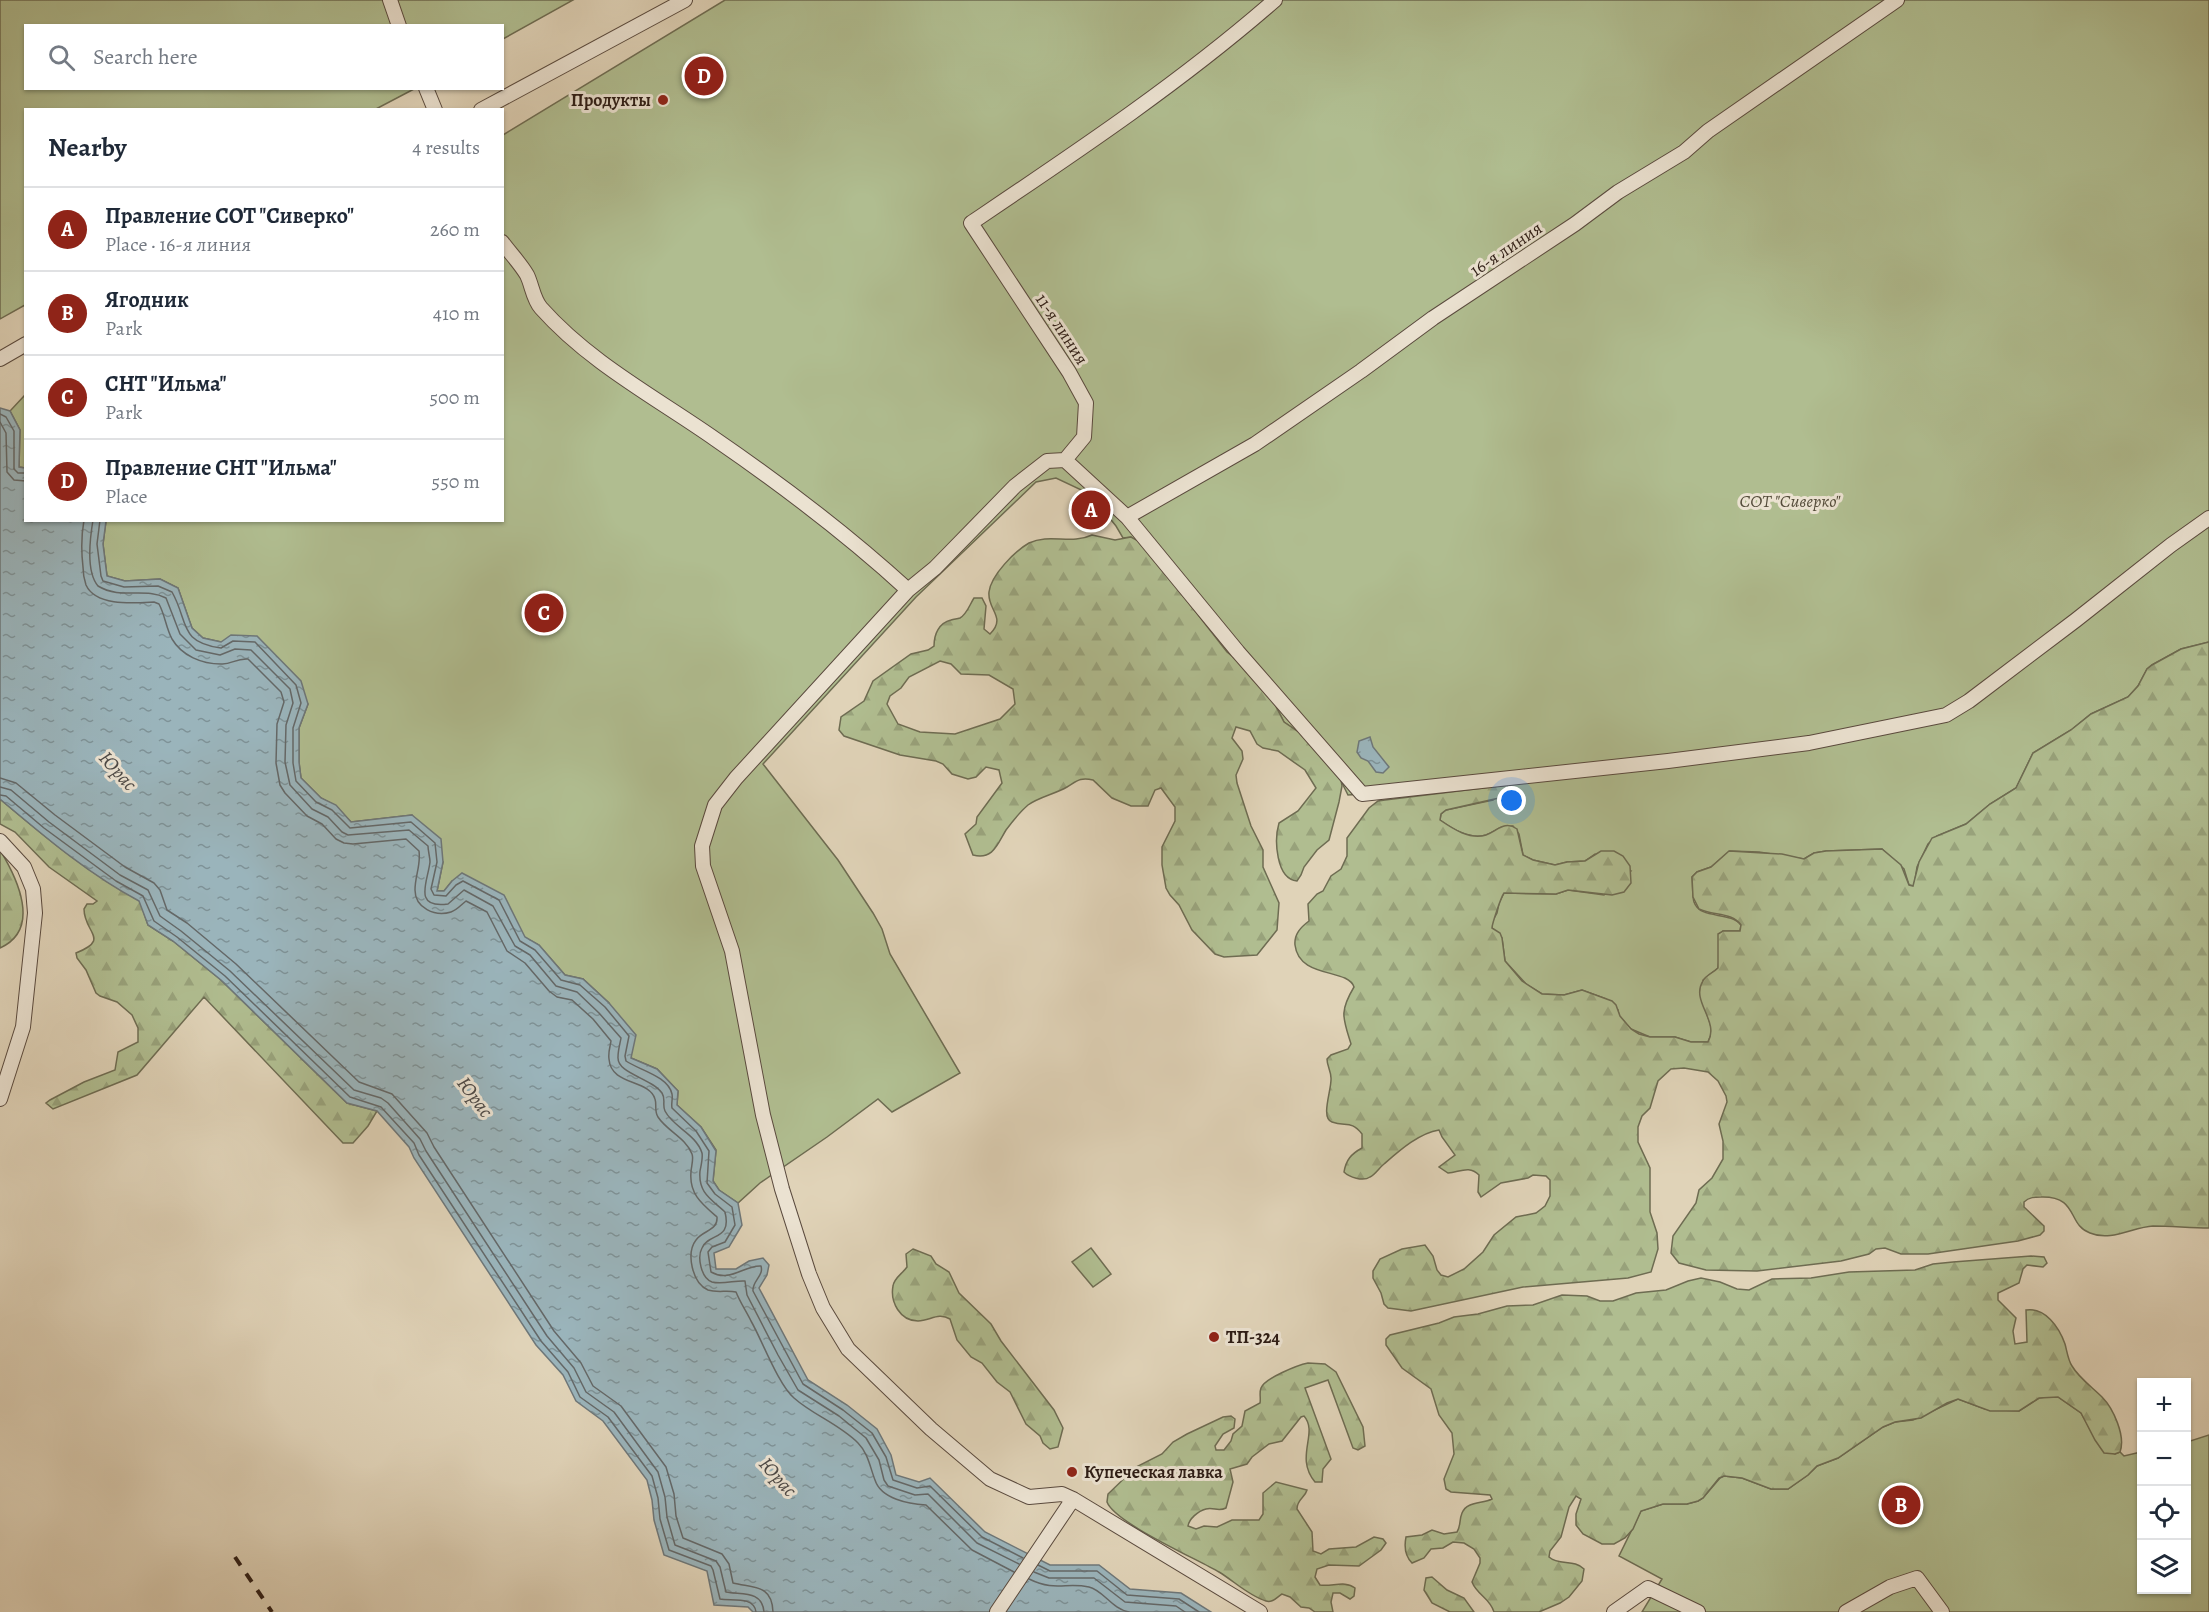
<!DOCTYPE html>
<meta charset="utf-8">
<style>
:root{--surface:#fff;--page:#f2f2f3;--text:#1f2937;--muted:#747a83;--line:#e0e1e3;--accent:#8f2418}
body{margin:0;font-family:Alegreya,serif;background:var(--page);color:var(--text)}
.controls{position:absolute;right:18px;bottom:18px;display:grid;overflow:hidden;border-radius:0px;box-shadow:0 2px 4px #0004}
.controls button{width:54px;height:54px;display:grid;place-items:center;padding:0;border:0;border-bottom:2px solid var(--line);background:var(--surface);color:var(--text);font:30px sans-serif}
.you{position:absolute;left:1512px;top:801px;width:21px;height:21px;margin:-15px;border:4px solid #fff;border-radius:50%;background:#1a73e8;box-shadow:0 0 0 9px #1a73e833}
.badge{display:grid;place-items:center;width:39px;height:39px;border-radius:50%;background:var(--accent);color:#fff;font-size:20px;font-weight:700}
.pin{position:absolute;translate:-50% -50%;border:3px solid #fff;box-shadow:0 2px 6px #0006}
.list{margin:0;padding:0;list-style:none}
h2{display:flex;justify-content:space-between;align-items:center;height:78px;margin:0;padding:0 24px;font-size:26px}
h2 small{font-size:20px;font-weight:400;color:var(--muted)}
.list li{display:grid;grid-template-columns:39px 1fr auto;gap:18px;align-items:center;box-sizing:border-box;height:84px;padding:0 24px;border-top:2px solid var(--line)}
.list b{display:block;font-size:22px;white-space:nowrap}
.list p{margin:0;font-size:20px;white-space:nowrap;color:var(--muted)}
.list em{font-size:20px;font-style:normal;color:var(--muted)}
.icon{flex:none;width:33px;height:33px;fill:none;stroke:currentColor;stroke-width:2;stroke-linecap:round;stroke-linejoin:round}
.map{position:relative;flex:none;width:2209px;height:1612px;overflow:hidden}
.search{position:absolute;background:var(--surface);box-shadow:0 2px 4px #0004;left:24px;top:24px;width:480px;height:66px;display:flex;align-items:center;gap:15px;box-sizing:border-box;padding:0 21px;border-radius:0px;color:var(--muted);font-size:22px}
.panel{position:absolute;background:var(--surface);box-shadow:0 2px 4px #0004;left:24px;top:108px;width:480px;height:414px;border-radius:0px}
.map>svg:first-child{display:block}
.green{fill:#b0bd90;stroke:#6e6c52;stroke-width:1.5}
.forest{fill:url(#forest-firs);stroke:#6e6c52;stroke-width:1.5;fill-rule:evenodd}
.water{fill:url(#water-ripples);stroke:#6e7779;stroke-width:1.5}
.lines{fill:none;stroke-linecap:round;stroke-linejoin:round}
.shore{stroke:#646868;stroke-width:1.5}
.street-casing{stroke:#5a4a3e;stroke-width:16}
.street{stroke:#ebe2d1;stroke-width:14}
.rail{stroke:#2d1c15;stroke-width:4;stroke-dasharray:10 10;stroke-linecap:butt}
.poi-dot{fill:#8f2418;stroke:#ebe2d1;stroke-width:2}
.labels{text-anchor:middle;dominant-baseline:central;stroke-width:6;stroke-linejoin:round;paint-order:stroke}
.poi-label{font-size:18px;font-weight:bold;fill:#2d1c15;stroke:#ebe2d1;text-anchor:start}
.street-label{font-size:18px;fill:#2d1c15;stroke:#ebe2d1}
.park-label{font-size:18px;font-style:italic;fill:#544c3a;stroke:#ebe2d1}
.water-label{font-size:20px;font-style:italic;fill:#4e4a47;stroke:#ebe2d1}
</style>
<div class="map">
<svg width="2209" height="1612" viewBox="0 0 2209 1612">
<defs>
<pattern id="forest-firs" width="22" height="20" patternUnits="userSpaceOnUse" patternTransform="scale(1.5)"><rect width="22" height="20" fill="#b0bd90"/><path d="M5 1l3.5 6h-7zM16 11l3.5 6h-7z" fill="#98a27b"/></pattern>
<pattern id="water-ripples" width="26" height="14" patternUnits="userSpaceOnUse" patternTransform="scale(1.5)"><rect width="26" height="14" fill="#9ab4bb"/><path d="M2 4q2-2 4 0t4 0M15 11q2-2 4 0t4 0" fill="none" stroke="#7e9297"/></pattern>
</defs>
<rect width="100%" height="100%" fill="#e0d3b8"/>
<filter id="stains"><feTurbulence type="fractalNoise" baseFrequency=".00333" numOctaves="4"/><feColorMatrix values="0 0 0 0 .2 0 0 0 0 .09 0 0 0 0 .02 0 0 0 .5 -.17"/></filter>
<radialGradient id="worn" r=".72"><stop offset=".6" stop-color="#630" stop-opacity="0"/><stop offset="1" stop-color="#630" stop-opacity=".3"/></radialGradient>
<path class="green" d="M0,0H573L503,39L502,26H26V88L414,89L376,109L26,110L25,305L0,319Z
M725,0H2209V642L2181,649L2152,665L2147,669L2138,686L2128,697L2091,714L2071,730L2033,753L2016,788L1990,804L1966,824L1937,836L1928,844L1917,867L1914,886L1909,885L1904,869L1882,849L1826,851L1814,853L1804,859L1759,852L1730,851L1711,867L1697,872L1692,877C1693,885 1692,895 1694,902C1700,920 1730,911 1741,925L1740,931H1723L1718,968L1703,980C1703,988 1702,998 1704,1005C1707,1018 1716,1029 1708,1042H1691L1675,1037H1650L1631,1029L1619,1016L1618,1010L1606,999L1582,990L1564,995L1542,994L1527,985L1505,961L1502,938L1492,928V922L1497,913L1499,903L1504,893L1556,894L1568,890L1604,895L1631,871L1595,854L1585,861L1567,862L1555,865L1533,860L1523,855L1519,834L1513,826C1496,826 1498,831 1486,835C1469,840 1453,829 1440,820L1441,814L1446,810L1493,800L1507,785L1348,795L1334,767L1303,735L1284,722L1271,697L1248,669L1227,652L1193,609L1190,602L1131,537L1123,538L1116,526L1090,494L1056,478L1036,482L916,597L763,764L838,860L873,913L882,929L890,954L960,1073L892,1112L878,1099L827,1137L760,1183L738,1203L719,1190L713,1181L716,1150L701,1127L677,1105L678,1091L657,1069L631,1058L609,1003L583,979L565,975L539,945L524,937L504,896L452,881L444,891H437L443,862L412,815L351,822L336,806L321,798L301,778L299,762V728L308,704L221,642L203,638L192,628L178,588L160,579L125,581L107,576L103,544L106,521L502,520L503,135Z
M25,395V468L19,467L20,430L10,411Z
M1091,1248L1111,1274L1093,1287L1072,1262Z
M2052,1396L2058,1397L2081,1413L2101,1448L2115,1454L2120,1452L2124,1456L2141,1452L2142,1590H2186L2187,1442L2209,1435V1612H1642L1662,1579L1619,1556L1641,1511L1663,1504H1687L1698,1501L1703,1498L1720,1478L1724,1476L1742,1478L1771,1489H1788L1808,1475L1817,1466L1838,1458L1883,1427L1895,1422L1913,1420L1958,1399L1985,1409L2019,1411L2039,1398Z"/>
<path class="forest" d="M1092,535L1115,540L1131,537L1142,543L1227,652L1248,669L1271,697L1284,722L1303,735L1334,767L1341,780L1342,786L1339,802L1329,840L1317,850L1304,867L1301,875L1297,881C1276,879 1274,840 1279,823L1298,811L1316,788L1305,770L1278,751L1263,748L1257,744L1250,731L1236,727L1232,738L1242,751L1243,759L1236,775L1237,783L1251,826L1263,850V867L1279,903L1277,930L1257,955L1224,957L1215,954L1192,930L1179,905L1170,895L1166,888L1162,865V847L1175,821V807L1161,788L1155,790L1148,806H1131L1112,798L1093,780C1080,777 1077,781 1067,787C1055,794 1039,797 1028,805C1021,811 1012,822 1006,830C997,845 993,860 973,855L965,834L976,824L977,817L1002,783L999,770L986,767L976,777L968,779L952,774L943,764L936,761L900,755L844,736L839,730L841,717L864,701L873,681L911,654L928,650L934,646C934,634 939,623 951,620C954,619 957,619 960,618C967,614 970,604 974,598H982L986,606L984,629L990,634C1007,617 987,610 989,592C991,575 1015,551 1029,543C1050,533 1071,545 1092,535ZM940,661L951,664L961,674L989,675L1013,689L1015,704L1000,719L955,734L920,732L898,724L887,704L890,696L901,688L909,677Z
M2209,642V1228C2190,1228 2172,1226 2153,1226C2133,1227 2111,1242 2090,1233C2067,1225 2079,1196 2041,1197C2035,1197 2029,1197 2024,1202V1207L2044,1226V1231L2040,1235L2018,1241L1928,1254H1901L1885,1248L1876,1249L1869,1254L1841,1261L1757,1271L1706,1270L1679,1263L1671,1253L1673,1236L1696,1203L1699,1190L1712,1178L1723,1159V1141L1719,1124L1727,1102L1726,1096L1718,1081L1708,1072L1684,1068L1671,1069L1658,1081L1650,1108L1642,1116L1638,1127V1142L1650,1168V1212L1657,1233L1658,1249L1651,1272L1628,1278L1523,1287L1411,1311L1388,1308L1384,1304L1381,1293L1373,1278V1271L1380,1259L1402,1249L1425,1245L1433,1256L1437,1270L1441,1275L1448,1277L1464,1269L1483,1252L1494,1235L1516,1217L1536,1213L1545,1206L1550,1196V1180L1546,1176L1533,1175L1528,1178L1501,1183L1481,1197L1478,1192L1479,1175C1469,1165 1460,1172 1448,1173L1439,1167L1455,1155L1442,1137L1439,1130C1419,1133 1399,1151 1384,1164C1379,1168 1375,1175 1370,1177C1363,1182 1349,1177 1344,1172C1346,1160 1351,1154 1362,1148V1134C1351,1120 1346,1127 1332,1122C1320,1118 1332,1089 1331,1078C1331,1071 1327,1066 1327,1059L1331,1055L1348,1049L1351,1044C1343,1018 1339,1012 1354,987C1348,968 1299,979 1295,945C1294,934 1301,927 1309,921L1308,904L1317,894L1323,891L1331,876L1341,869L1347,856V838L1369,808L1378,801L1385,800L1508,785L1507,791L1499,798L1446,810L1441,814L1440,820C1453,829 1470,840 1486,835C1497,831 1505,820 1517,829L1523,855L1533,860L1555,865L1567,862L1585,861L1601,851H1614L1623,856L1630,866L1631,883L1624,892L1612,895L1568,890L1556,894L1504,893C1501,897 1492,924 1492,928L1500,933L1502,938L1505,961L1522,981L1542,994L1564,995L1582,990L1612,1001L1616,1005L1620,1016L1631,1029L1639,1034L1650,1037H1675L1691,1042H1708C1720,1021 1690,1001 1703,981C1706,975 1713,973 1718,968V934L1723,931H1740L1741,925C1732,912 1713,916 1699,909L1693,897L1692,877L1697,872L1711,867L1729,851L1782,854L1804,859L1814,853L1826,851L1882,849L1901,865L1909,885L1913,886L1919,862L1932,838L1966,824L1990,804L2016,788L2033,753L2071,730L2091,714L2128,697L2138,686L2147,669L2152,665L2181,649Z
M0,799C44,836 89,874 140,901L148,925L173,941L221,980L347,1103L377,1111L368,1126L353,1143H343L204,997L137,1075L53,1109L46,1103L50,1100L84,1082L115,1070L118,1052L138,1042V1028L132,1015L117,1002L100,996L96,993L86,970L77,958L76,953C111,939 84,933 84,909L87,904H93L97,901L49,867L15,832L0,824Z
M0,850C17,878 42,929 0,948Z
M913,1249L931,1256L936,1264L949,1272L959,1293L991,1324L1001,1341L1054,1410L1063,1428L1058,1447L1050,1449L1043,1443L1040,1436L1026,1424L1010,1392L997,1382L982,1363L971,1357L957,1340L950,1319C938,1312 930,1321 918,1321C900,1321 890,1302 893,1286C894,1278 902,1274 907,1267L906,1254Z
M2031,1256L2044,1257L2047,1263L2043,1267L2027,1265L2023,1269L2019,1283L1998,1293V1300L2016,1318L2013,1331L2015,1344L2027,1342L2026,1310C2045,1307 2059,1327 2065,1344C2067,1351 2068,1360 2072,1366C2079,1378 2092,1387 2102,1397C2113,1408 2126,1436 2120,1452L2115,1454L2104,1453L2095,1440L2081,1413L2058,1397L2039,1398L2019,1411H1990L1958,1399L1947,1403L1921,1418L1895,1422L1883,1427L1838,1458L1817,1466L1808,1475L1788,1489H1771L1742,1478L1724,1476L1719,1478L1703,1498L1698,1501L1687,1504H1663L1641,1511L1633,1529L1625,1538L1614,1544H1602L1583,1534L1576,1525V1514L1581,1499L1576,1496L1569,1507L1561,1537L1550,1551L1549,1557C1559,1566 1574,1559 1584,1569L1582,1581L1569,1597L1560,1603L1539,1612H1494C1490,1598 1477,1595 1472,1582L1480,1563V1558L1474,1549L1464,1543L1453,1542L1443,1548L1431,1549L1424,1558L1412,1563C1405,1556 1404,1547 1406,1537L1422,1535L1432,1530L1444,1534L1457,1532C1461,1526 1459,1520 1462,1513C1467,1501 1482,1504 1492,1499L1490,1495L1451,1492L1446,1489L1444,1479L1454,1454L1452,1433L1439,1415L1431,1389L1402,1368L1386,1345V1339L1390,1335L1439,1323L1454,1317L1478,1314L1507,1306L1533,1305L1562,1295L1587,1296L1600,1301H1613L1636,1293L1666,1290L1688,1281L1701,1278L1720,1282L1737,1289L1749,1290L1772,1279L1811,1278L1849,1272L1915,1270L1933,1264L1953,1262Z
M1308,1363L1325,1364L1336,1372L1363,1427L1365,1446L1358,1450L1353,1448L1328,1380L1305,1388L1331,1459L1323,1469L1322,1482H1315C1294,1457 1319,1433 1304,1416L1301,1417L1282,1441L1269,1444L1252,1457L1247,1464L1230,1469L1233,1482L1226,1508C1218,1512 1214,1507 1206,1509C1198,1511 1189,1519 1188,1526L1196,1529L1204,1526L1217,1527L1232,1520H1259L1263,1514V1493L1276,1482L1307,1490C1305,1498 1297,1499 1297,1509L1312,1532L1313,1551L1321,1554L1329,1549L1356,1547L1374,1537L1383,1539L1386,1543L1381,1550L1359,1566L1329,1565L1317,1569L1315,1577L1320,1585C1332,1587 1345,1580 1355,1588L1354,1596L1350,1599L1340,1593H1333L1331,1602L1333,1612H1315L1309,1608L1301,1607L1290,1597L1282,1594C1277,1597 1273,1603 1266,1601C1249,1596 1234,1581 1219,1572C1197,1559 1115,1523 1107,1502L1108,1494L1136,1467L1162,1454L1173,1442L1187,1434L1223,1417L1231,1416L1235,1419L1234,1428L1223,1434L1215,1446L1216,1450H1224L1231,1441L1233,1434L1242,1426L1245,1411L1260,1403C1261,1398 1259,1393 1261,1388C1265,1378 1298,1365 1308,1363Z
M1432,1577L1447,1590L1464,1598L1474,1612H1450L1432,1603L1424,1590L1426,1578Z"/>
<path class="water" d="M0,408L10,411L20,430L19,467L25,468L26,520L106,521L103,544L107,576L125,581L160,579L178,588L192,628L203,638L221,642L231,635L257,636L301,681L308,704L299,728V762L301,778L321,798L336,805L351,822L412,815L441,839L443,862L437,891H444L452,881L462,873L504,895L525,937L539,945L565,975L583,979L609,1003L636,1035L631,1058L657,1069L678,1091L677,1105L701,1127L716,1151L713,1181L719,1190L738,1203L742,1225L729,1247L714,1253L716,1269H736L749,1261L763,1258L769,1265L767,1275L759,1288L808,1380L847,1405L877,1429L891,1455L896,1475L919,1482L930,1478L985,1532L1050,1565H1099L1130,1589L1181,1593L1211,1612H753L748,1607L714,1605L707,1571L664,1555L654,1520L652,1500L647,1480L603,1421L576,1401L563,1375L536,1345L414,1158L409,1147L377,1111L347,1103L221,980L173,941L148,925L139,901C88,874 44,836 0,799Z
M1370,737L1373,747L1389,767L1383,773L1376,772L1368,761L1361,758L1357,752L1359,741Z"/>
<g class="lines">
<path class="shore" d="M0,414L6,417L14,431V469L18,473H26
M0,422L6,433L7,472L14,480L26,481
M84,520C81,537 81,550 83,567C83,573 84,579 86,585C96,607 135,603 154,602L159,604C165,615 166,628 172,639C182,656 202,664 221,664C231,665 236,658 248,659L281,692L284,702L277,724L276,763L280,785L285,793L307,816L322,824L336,839L344,843L353,844L406,839L419,851C421,865 415,876 415,890C415,908 435,917 451,912C457,910 461,905 466,901L487,912L507,951L525,963L549,991L557,997L572,1000L593,1019L611,1041C610,1047 608,1053 609,1059C611,1086 649,1079 655,1099C657,1105 654,1111 658,1117C667,1131 686,1138 692,1154C694,1159 691,1167 691,1172C689,1194 702,1204 717,1217C718,1231 703,1230 696,1240C686,1253 692,1283 708,1290C717,1293 727,1290 736,1292C740,1302 746,1311 751,1321C762,1340 778,1384 794,1398C813,1415 839,1424 858,1443C868,1453 870,1467 875,1480C881,1499 909,1504 926,1505L972,1550L1014,1572
M93,520C90,538 86,572 98,586C121,600 145,587 166,598L180,634L196,650L220,655L235,649L251,650L290,689L293,703L286,725L285,762L290,785L312,809L328,817L342,832L348,835L409,830L428,846C428,851 430,857 430,862C428,881 412,909 448,904L464,890L493,906L515,946L530,955L556,986L577,992L599,1013L621,1038C620,1044 618,1050 618,1057C617,1074 652,1078 662,1093C666,1099 662,1105 665,1111C673,1127 696,1134 702,1153C703,1158 701,1166 700,1171C698,1193 711,1199 725,1212C732,1241 709,1232 702,1248C697,1257 701,1278 712,1282C722,1285 736,1280 745,1281L747,1295L778,1355L798,1390L839,1416L866,1438L879,1460L884,1480L888,1486L915,1495L928,1494L977,1543L1019,1564
M100,520L97,544L101,576L103,581L124,587L158,586L172,592C189,622 178,642 221,648L233,641L255,642L296,685L301,703L293,728V763L296,781L316,802L332,810L350,828L411,822L435,843L437,862L431,889L434,895L446,896L456,885L463,881L499,900L520,941L535,950L561,980L580,985L605,1007L629,1036L625,1056L626,1061C639,1070 668,1076 672,1094C673,1099 671,1103 672,1108L696,1131L709,1151L707,1183L715,1194L732,1207L735,1225L725,1242L712,1247L708,1252L711,1272C730,1283 744,1265 761,1266C764,1276 752,1281 753,1291L803,1384L843,1410L872,1433L886,1457L893,1480L917,1488L930,1486L982,1537L1023,1558
M0,778L16,783L55,815L125,867L154,883L160,890L167,910L187,923L236,964L359,1082L392,1094L427,1133L434,1147L554,1331L581,1363L593,1386L621,1406L666,1467L674,1494L676,1516L683,1538L722,1554L729,1564L733,1583C753,1588 772,1584 773,1612
M0,787L11,790L49,822L120,875L148,890L160,916L181,931L230,971L354,1090L381,1098L388,1103L420,1139L426,1151L547,1336L574,1368L586,1392L614,1412L658,1472L665,1497L667,1517L675,1545L716,1561L720,1567L726,1592C742,1595 762,1590 764,1612
M0,795L6,796L44,828L116,881L143,896L154,921L177,937L225,976L350,1097L381,1107L414,1143L419,1155L541,1341L568,1372L580,1397L608,1417L652,1476L658,1498L660,1519L669,1550L711,1566L713,1570L720,1599C732,1601 754,1596 756,1612
M1038,1565L1050,1571H1097L1127,1595L1179,1599L1199,1612
M1034,1572L1049,1578H1094L1125,1602L1176,1606L1185,1612
M1029,1579C1056,1592 1065,1582 1089,1587C1103,1590 1112,1609 1129,1612"/>
<defs>
<path id="street" d="M390,0L399,26
M426,88L435,110
M481,110L685,0
M502,242C510,253 520,263 527,275C532,285 533,299 541,308C590,363 655,397 715,439C782,485 848,535 908,590L736,778L715,805L702,846L703,866L732,951L763,1115L782,1189L809,1274L823,1308L848,1349L931,1429L990,1479L1029,1497L1062,1494L1073,1499L1260,1612
M0,359L26,344
M1065,460L1084,437L1086,403L1069,372L971,223C1075,153 1180,83 1275,0
M1127,517L1255,444L1361,371L1433,318L1575,224L1618,192L1684,152L1708,131L1897,0
M908,590L935,568L1015,486L1047,461L1065,460L1127,517L1238,652L1362,794L1668,761L1809,743L1946,715L1969,701L2076,620L2171,545L2209,518
M0,841L24,867L33,889L35,913L23,1027L0,1099
M997,1612L1073,1499
M1614,1612L1648,1588L1698,1612
M1846,1612L1890,1587L1917,1578L1942,1612"/>
</defs>
<use href="#street" class="street-casing"/>
<use href="#street" class="street"/>
<path class="rail" d="M235,1557L272,1612"/>
</g>
<g class="poi-dot">
<circle cx="663" cy="100" r="6"/>
<circle cx="1214" cy="1337" r="6"/>
<circle cx="1072" cy="1472" r="6"/>
</g>
<g class="labels">
<g class="poi-label">
<text x="651" y="100" text-anchor="end">Продукты</text>
<text x="1226" y="1337">ТП-324</text>
<text x="1084" y="1472">Купеческая лавка</text>
</g>
<g class="street-label">
<text transform="translate(1506 249) rotate(-34)">16-я линия</text>
<text transform="translate(1062 329) rotate(57)">11-я линия</text>
</g>
<g class="park-label">
<text x="1790" y="501">СОТ "Сиверко"</text>
</g>
<g class="water-label">
<text transform="translate(118 771) rotate(48)">Юрас</text>
<text transform="translate(475 1097) rotate(53)">Юрас</text>
<text transform="translate(778 1477) rotate(48)">Юрас</text>
</g>
</g>
<rect width="100%" height="100%" filter="url(#stains)"/>
<rect width="100%" height="100%" fill="url(#worn)"/>
</svg>
<div class="controls">
<button>+</button>
<button>−</button>
<button><svg class="icon" aria-label="locate" viewBox="0 0 24 24"><circle cx="12" cy="12" r="6"/><path d="M12 2v4M12 18v4M2 12h4M18 12h4"/></svg></button>
<button><svg class="icon" aria-label="layers" viewBox="0 0 24 24"><path d="M12 4l9 5-9 5-9-5zM3 14l9 5 9-5"/></svg></button>
</div>
<div class="you"></div>
<div class="pin badge" style="left:1091px;top:510px">A</div>
<div class="pin badge" style="left:1901px;top:1505px">B</div>
<div class="pin badge" style="left:544px;top:613px">C</div>
<div class="pin badge" style="left:704px;top:76px">D</div>
<div class="search"><svg class="icon" aria-label="search" viewBox="0 0 24 24"><circle cx="10" cy="10" r="6"/><path d="M15 15l6 6"/></svg>Search here</div>
<section class="panel">
<h2>Nearby<small>4 results</small></h2>
<ul class="list">
<li><span class="badge">A</span><div><b>Правление СОТ &quot;Сиверко&quot;</b><p>Place · 16-я линия</p></div><em>260 m</em></li>
<li><span class="badge">B</span><div><b>Ягодник</b><p>Park</p></div><em>410 m</em></li>
<li><span class="badge">C</span><div><b>СНТ &quot;Ильма&quot;</b><p>Park</p></div><em>500 m</em></li>
<li><span class="badge">D</span><div><b>Правление СНТ &quot;Ильма&quot;</b><p>Place</p></div><em>550 m</em></li>
</ul>
</section>
</div>
